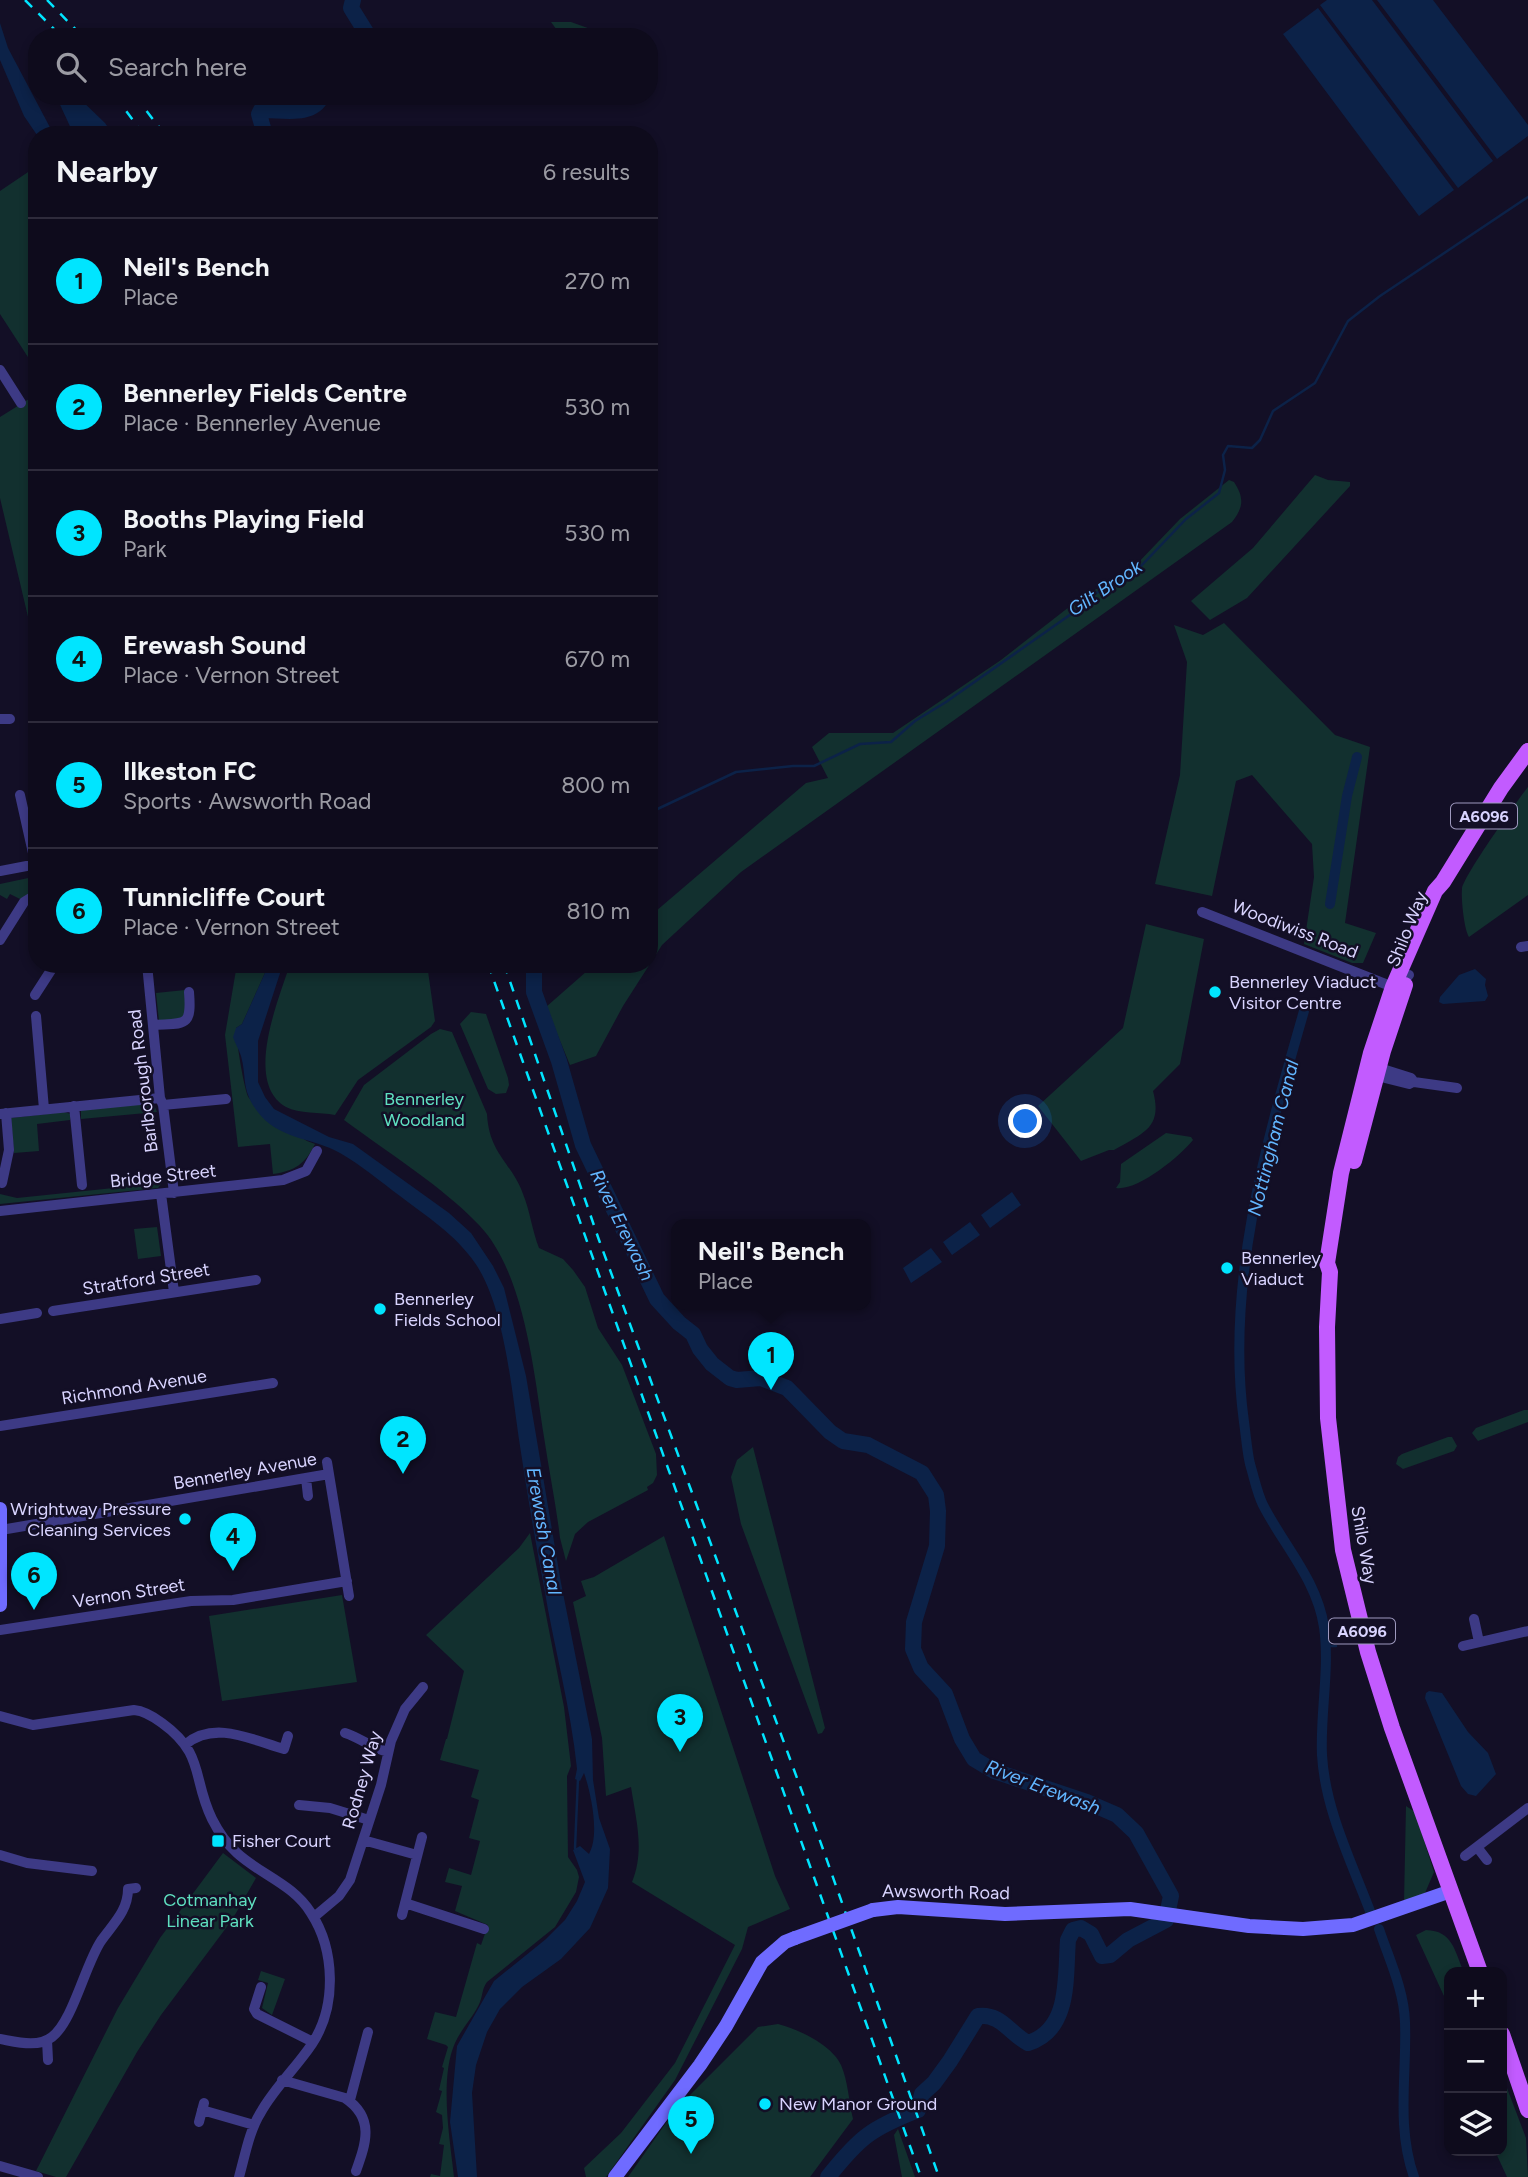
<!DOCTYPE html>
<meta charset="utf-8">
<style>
:root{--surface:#0e0b1c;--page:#1c1929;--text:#f1f3f6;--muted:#9b9ba3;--line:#2e2b3b;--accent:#00e5ff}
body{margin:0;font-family:Figtree,sans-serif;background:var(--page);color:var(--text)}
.controls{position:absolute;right:21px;bottom:21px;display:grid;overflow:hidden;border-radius:14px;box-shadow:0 4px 10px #0003}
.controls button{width:63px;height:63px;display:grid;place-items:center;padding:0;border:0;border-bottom:2px solid var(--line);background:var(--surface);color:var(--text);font:35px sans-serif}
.you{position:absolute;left:1026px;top:1122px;width:24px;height:24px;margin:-18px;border:5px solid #fff;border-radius:50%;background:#1a73e8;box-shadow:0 0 0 10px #1a73e833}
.badge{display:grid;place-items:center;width:46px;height:46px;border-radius:50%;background:var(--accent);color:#111;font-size:23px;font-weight:700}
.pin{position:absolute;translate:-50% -58px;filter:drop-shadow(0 2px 4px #0008)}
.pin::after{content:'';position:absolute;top:37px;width:24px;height:21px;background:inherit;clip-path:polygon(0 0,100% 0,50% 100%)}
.popup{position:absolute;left:671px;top:1219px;width:200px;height:91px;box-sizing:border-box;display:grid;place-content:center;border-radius:14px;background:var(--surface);filter:drop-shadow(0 2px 5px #0005);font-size:23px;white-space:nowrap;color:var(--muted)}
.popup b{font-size:26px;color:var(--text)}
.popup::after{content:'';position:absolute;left:50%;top:100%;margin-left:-14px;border:14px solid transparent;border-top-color:var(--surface)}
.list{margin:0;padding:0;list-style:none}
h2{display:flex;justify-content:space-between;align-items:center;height:91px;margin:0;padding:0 28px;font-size:30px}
h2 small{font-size:23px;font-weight:400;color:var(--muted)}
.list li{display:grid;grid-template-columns:46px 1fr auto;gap:21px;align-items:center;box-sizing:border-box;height:126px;padding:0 28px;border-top:2px solid var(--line)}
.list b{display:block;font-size:26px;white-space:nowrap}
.list p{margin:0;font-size:23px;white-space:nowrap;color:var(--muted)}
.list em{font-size:23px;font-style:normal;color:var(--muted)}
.icon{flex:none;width:38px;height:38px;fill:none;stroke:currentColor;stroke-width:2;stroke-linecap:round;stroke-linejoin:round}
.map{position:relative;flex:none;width:1528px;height:2177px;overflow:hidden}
.search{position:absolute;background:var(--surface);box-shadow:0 4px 10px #0003;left:28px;top:28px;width:630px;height:77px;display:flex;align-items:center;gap:18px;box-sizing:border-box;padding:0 24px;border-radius:28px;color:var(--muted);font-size:26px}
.panel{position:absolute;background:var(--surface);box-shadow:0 4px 10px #0003;left:28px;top:126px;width:630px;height:847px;border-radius:28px}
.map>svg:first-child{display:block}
.green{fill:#12302f}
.water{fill:#0c2248}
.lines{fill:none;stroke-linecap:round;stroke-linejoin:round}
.stream{stroke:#0c2248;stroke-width:2.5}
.canal{stroke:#0c2248;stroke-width:10}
.river{stroke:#0c2248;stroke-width:16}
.street{stroke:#3d3a85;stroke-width:10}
.secondary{stroke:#6f6bff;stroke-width:14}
.primary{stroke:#c25bff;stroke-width:16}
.rail{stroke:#00e5ff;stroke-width:2.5;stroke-dasharray:10 9;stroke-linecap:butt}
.secondary-bridge{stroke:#6f6bff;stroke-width:14}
.poi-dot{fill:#00e5ff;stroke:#130f26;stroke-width:2.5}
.labels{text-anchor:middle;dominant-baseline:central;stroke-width:5;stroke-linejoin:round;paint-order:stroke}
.shield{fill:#130f26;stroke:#9e99be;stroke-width:2}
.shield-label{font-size:16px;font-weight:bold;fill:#d9d4ff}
.street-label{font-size:18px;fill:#d9d4ff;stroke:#130f26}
.poi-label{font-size:18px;fill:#d9d4ff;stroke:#130f26;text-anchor:start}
.park-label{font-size:18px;fill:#5fe0c0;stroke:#130f26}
.water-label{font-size:19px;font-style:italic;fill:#62b6ff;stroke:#130f26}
</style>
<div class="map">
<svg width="1528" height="2177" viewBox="0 0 1528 2177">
<rect width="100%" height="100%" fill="#130f26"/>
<path class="green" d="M551,22H571L610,36L562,37Z
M37,166V371L0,314V191Z
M37,394V655L0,498V417Z
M1315,475L1328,480L1350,482V486L1247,598L1210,620L1191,601L1253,548Z
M1229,480L1234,482C1244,497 1244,507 1232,522L741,872L662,945L623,1006L596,1056L570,1065L546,1007L595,964H649V917L806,783L828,778L812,747L829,733H893L1001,660L1078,600L1135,566L1180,519Z
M1224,623L1335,735L1370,747L1345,923L1376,933L1363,963H1352L1304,944L1314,877L1312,844L1252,775L1236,781L1212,896L1155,884L1180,775L1187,662L1174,625L1203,635Z
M1528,787V895L1469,937C1464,929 1461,899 1462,889C1463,877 1517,801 1528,787Z
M33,877V890L22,900L10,894L7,899L0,895V884Z
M1146,924L1204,939L1180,1064L1153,1091C1163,1128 1143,1133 1114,1150H1109L1081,1161L1038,1106L1123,1028Z
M237,964H269L242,1024L236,1028C236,1038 244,1091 249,1098C257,1108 294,1132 307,1141L315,1144C305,1164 295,1171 273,1174L270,1144L238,1147L225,1035Z
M290,964H427L435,1021L431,1027L358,1080L335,1115C320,1112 299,1114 286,1107C243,1082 279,999 290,964Z
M185,990L187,1012L182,1019L159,1021L156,993Z
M471,1012L486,1014L508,1078L509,1085L506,1093L496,1094L488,1089L460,1024Z
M440,1029L452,1032L487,1114C489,1154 512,1163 523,1194C530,1211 532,1230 539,1248L563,1259L573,1270L585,1287L598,1328L622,1365L656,1454L657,1475L653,1483L647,1487L648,1490L588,1522L575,1534L566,1561L560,1538C556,1504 549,1471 544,1437C534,1374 525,1273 479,1225C442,1186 387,1152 344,1120L364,1085L431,1034Z
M151,1103L154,1105L157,1112L81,1119V1110Z
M64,1112L71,1114L70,1120L37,1124L39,1151L14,1153L11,1118Z
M1166,1133L1191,1137L1193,1140C1179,1157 1138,1191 1116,1188L1120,1182L1121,1164Z
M162,1183L158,1188L0,1204V1194L17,1198Z
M157,1227L161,1256L138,1259L134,1229Z
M1524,1410H1528V1422L1478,1441L1472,1433L1476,1428Z
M1448,1437H1452L1457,1446L1454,1451L1403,1469L1396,1464L1398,1457L1402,1454Z
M753,1447L825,1728L822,1733L818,1734L741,1524L731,1477L737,1460Z
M530,1533L564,1707L571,1766L567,1776L568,1857L577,1870L579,1877L576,1892L555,1927L487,1982C482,1989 483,1994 480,2002C475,2015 461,2029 455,2043C439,2079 450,2139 454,2177H430L431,2174L440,2176L444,2145L439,2144L443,2128L442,2115L436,2112L442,2091L439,2090L444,2068L442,2067L448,2047L446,2045L427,2039L435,2012L456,2017L477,1943L481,1945L488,1925L455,1911L462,1886L445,1882L449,1868L471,1875L480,1841L469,1838L479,1800L471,1797L479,1770L440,1760L446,1739H447L464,1671L426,1635L519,1548Z
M664,1536L775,1876L790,1909L748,1927L742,1949L675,2080L606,2177H586L584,2168L621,2133L675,2063L735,1945L632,1882C645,1850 636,1820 631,1787L606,1796L602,1738L573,1602L586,1596L581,1581L594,1577Z
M342,1595L357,1682L222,1701L209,1616Z
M1406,1806L1415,1812L1434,1872L1425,1893L1404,1902Z
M223,1853L256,1878L232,1920L161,2015L137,2052L66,2177H56L36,2171L118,2008L160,1938Z
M1426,1930C1453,1931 1454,1950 1464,1972H1449V2007L1416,1935Z
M261,1971L285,1979L272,2015L262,2008L268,1983L258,1980Z
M778,2024C798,2029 832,2045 841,2065C848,2081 849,2102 853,2119L810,2177H628L675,2110L758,2027Z
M1502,2075L1526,2138L1528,2177H1507L1495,2151H1502Z
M898,2129L915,2177H902L894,2135Z"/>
<path class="water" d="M1327,0H1372L1493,161L1458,188L1320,5Z
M1377,0H1433L1528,125V136L1497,159Z
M1318,8L1454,190L1419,216L1283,34Z
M0,23L8,48L54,135H37L24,116L0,60Z
M56,96H77L105,123L113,135H74Z
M269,964H283L258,1041V1082L265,1097L274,1109L329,1137L353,1144L449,1213L471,1233L493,1266L504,1288L526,1376L561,1583L592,1739L593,1780L599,1818L610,1849L608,1888L590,1928L561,1959L522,1987L500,2009L487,2032L476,2065L472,2093L477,2177H458L450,2122L457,2046L494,1981L546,1939L565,1920L577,1901L585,1882L573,1850L580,1846L589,1854C600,1835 591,1793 584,1773L580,1781L575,1779L577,1769C571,1708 554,1648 544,1587C535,1540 527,1493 520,1446C512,1394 505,1306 475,1263C456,1235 426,1216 400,1196C381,1182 361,1165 340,1153C312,1137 278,1140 257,1111C241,1089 247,1078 241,1056C239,1050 235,1043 233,1037L236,1028L242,1024Z
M1475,969L1486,979L1485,985L1488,996L1485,1001L1443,1004L1439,1002L1440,997L1459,975Z
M1012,1192L1021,1205L990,1228L981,1215Z
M970,1222L980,1235L952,1255L943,1242Z
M931,1248L942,1262L911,1283L903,1268Z
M1429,1691L1442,1693L1468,1732L1488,1753L1496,1774L1476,1796L1468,1794L1461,1786L1425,1698L1426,1693Z"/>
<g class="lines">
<path class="stream" d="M649,813L736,772L793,766H814L860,744L891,742L915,721L946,702L1074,612L1093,595L1140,567L1186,519L1219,493L1225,470L1223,455L1228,446L1252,448L1260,440L1273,411L1315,383L1348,321L1380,296L1528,197
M1325,1646H1336
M577,1851L575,1848L578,1778"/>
<path class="canal" d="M1330,904L1347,796L1357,757
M1304,1011C1266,1143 1225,1284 1244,1422C1246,1436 1247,1451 1250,1464C1254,1477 1257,1493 1263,1505C1284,1546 1317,1580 1324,1627C1330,1669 1320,1713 1322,1755C1325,1809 1351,1861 1370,1911
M1379,1929C1389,1959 1404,1990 1405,2022C1407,2075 1396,2126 1414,2177"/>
<path class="river" d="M353,0L351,8L369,37
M265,135L259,114L261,110C281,109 312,118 322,96
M534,964V992L559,1061L583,1145L657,1299L679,1323L693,1334L700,1349L712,1364L730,1378L737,1380L761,1378L787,1388L830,1432L843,1441L868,1445L922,1473L936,1495L938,1511L937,1546L914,1622L913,1649L921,1668L945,1694L962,1739L974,1759L994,1771L1087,1802L1117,1815L1136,1833L1171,1896L1166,1920L1128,1940L1110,1955L1102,1956L1091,1934L1081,1928L1073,1930L1068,1940C1065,1977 1071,2030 1028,2043C1010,2034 1001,2013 978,2016L950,2061L934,2083L922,2094L918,2110C871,2128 859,2138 828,2177"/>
<path class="street" d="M0,370L21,403
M0,719H10
M20,795L37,871
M0,871L37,864
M1202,912L1393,987L1399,986L1409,975
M0,940L24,902L37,894
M1521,947L1528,946
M147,964L160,1098L163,1105L174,1193
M35,995L55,964
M36,1016L44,1109
M153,1025C185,1023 192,1028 189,992
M1373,1066L1411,1078L1414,1082L1457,1088
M1373,1075L1409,1084L1411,1083
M163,1105L226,1099
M74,1106L82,1185
M0,1114L160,1098
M2,1183L9,1150L6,1113
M161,1194L174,1292
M0,1211L283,1180L306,1171L317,1151
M53,1311L256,1280
M0,1319L37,1313
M0,1426L273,1383
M327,1462L349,1596
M306,1478L308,1496
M1,1530L329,1474
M1474,1619L1479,1642
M0,1630L191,1601L233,1600L347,1581
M1463,1646L1528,1631
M0,1716L33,1725L134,1710C145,1711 154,1717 162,1723C205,1754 192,1778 212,1819C218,1831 227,1844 237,1853C261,1875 293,1884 311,1913C335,1950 337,2006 312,2044C296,2068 275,2087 261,2112C249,2131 245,2156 239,2177
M345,1733C361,1738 371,1748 388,1752
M186,1744C215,1720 252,1740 284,1749L288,1736
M299,1805L330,1808L369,1820
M363,1840L417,1855
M1477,1847L1487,1860
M0,1855L27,1863L92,1871
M1465,1856L1528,1808
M405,1903L484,1929
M402,1915L422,1837
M314,1917L339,1896L350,1880L381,1785L391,1741L405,1709L423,1687
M261,1987L254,2009L257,2014L313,2042
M0,2039C17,2042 38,2048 52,2037C73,2021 85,1965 101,1941C113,1924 128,1911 128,1889L136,1888
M47,2040L48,2060
M282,2080L345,2098C375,2118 366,2143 356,2171
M350,2100L368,2032
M202,2110L254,2125
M199,2122L204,2103
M0,2166L38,2177"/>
<path class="secondary" d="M0,1509V1605
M873,1910L898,1907L1005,1914L1130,1909L1249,1926L1303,1929L1353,1925L1451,1891
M615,2177L700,2065L726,2026L762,1962L785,1942L795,1938"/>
<path class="primary" d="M1354,1161L1383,1051L1405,985
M1480,1972L1392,1728L1368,1652L1343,1550L1328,1418L1327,1327L1330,1272L1327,1263L1341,1173L1371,1053L1393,987L1435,891L1443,882L1501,788L1528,751
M1502,2034L1528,2110"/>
<path class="rail" d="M25,0L62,37
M47,0L83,37
M115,96L144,135
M135,96L165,135
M488,964L921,2177
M504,964L599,1240L818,1835L939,2177"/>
<path class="secondary-bridge" d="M795,1938L873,1910"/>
</g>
<g class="poi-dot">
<circle cx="1215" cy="992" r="7"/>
<circle cx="1227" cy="1268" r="7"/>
<circle cx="380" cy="1309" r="7"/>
<circle cx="185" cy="1519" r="7"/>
<rect x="211" y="1834" width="14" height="14" rx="3.5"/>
<circle cx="765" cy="2104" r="7"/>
</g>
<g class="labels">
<g class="shield">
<rect x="1451" y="803.5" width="66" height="25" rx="5"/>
<rect x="1329" y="1618.5" width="66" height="25" rx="5"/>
</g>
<g class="shield-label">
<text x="1484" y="816">A6096</text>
<text x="1362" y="1631">A6096</text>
</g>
<g class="street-label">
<text transform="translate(1295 929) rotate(21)">Woodiwiss Road</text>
<text transform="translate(1407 929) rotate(-68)">Shilo Way</text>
<text transform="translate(143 1081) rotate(-97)">Barlborough Road</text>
<text transform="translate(163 1176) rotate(-6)">Bridge Street</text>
<text transform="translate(146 1279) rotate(-9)">Stratford Street</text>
<text transform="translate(134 1387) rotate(-9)">Richmond Avenue</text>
<text transform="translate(245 1471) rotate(-10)">Bennerley Avenue</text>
<text transform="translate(1364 1545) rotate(80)">Shilo Way</text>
<text transform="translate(129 1593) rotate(-9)">Vernon Street</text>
<text transform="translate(362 1780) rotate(-74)">Rodney Way</text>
<text transform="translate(946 1892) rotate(1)">Awsworth Road</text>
</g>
<g class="poi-label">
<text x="1229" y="982">Bennerley Viaduct<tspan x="1229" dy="21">Visitor Centre</tspan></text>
<text x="1241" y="1258">Bennerley<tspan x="1241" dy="21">Viaduct</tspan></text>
<text x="394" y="1299">Bennerley<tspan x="394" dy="21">Fields School</tspan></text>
<text x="171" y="1509" text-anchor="end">Wrightway Pressure<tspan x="171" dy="21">Cleaning Services</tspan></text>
<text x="232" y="1841">Fisher Court</text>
<text x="779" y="2104">New Manor Ground</text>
</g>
<g class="park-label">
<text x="424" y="1099">Bennerley<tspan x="424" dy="21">Woodland</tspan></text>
<text x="210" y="1900">Cotmanhay<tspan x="210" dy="21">Linear Park</tspan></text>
</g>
<g class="water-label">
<text transform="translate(1105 588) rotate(-34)">Gilt Brook</text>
<text transform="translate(1273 1138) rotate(-76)">Nottingham Canal</text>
<text transform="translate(622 1225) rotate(64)">River Erewash</text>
<text transform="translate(544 1531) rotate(80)">Erewash Canal</text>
<text transform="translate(1043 1787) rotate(21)">River Erewash</text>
</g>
</g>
</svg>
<div class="controls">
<button>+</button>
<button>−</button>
<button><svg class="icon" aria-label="layers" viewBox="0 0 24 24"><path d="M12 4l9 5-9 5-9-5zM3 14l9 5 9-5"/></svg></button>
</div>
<div class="you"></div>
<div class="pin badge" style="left:771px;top:1390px">1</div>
<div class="popup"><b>Neil's Bench</b>Place</div>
<div class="pin badge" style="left:403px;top:1474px">2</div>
<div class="pin badge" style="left:680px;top:1752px">3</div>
<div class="pin badge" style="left:233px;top:1571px">4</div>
<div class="pin badge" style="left:691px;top:2154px">5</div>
<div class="pin badge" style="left:34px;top:1610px">6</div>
<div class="search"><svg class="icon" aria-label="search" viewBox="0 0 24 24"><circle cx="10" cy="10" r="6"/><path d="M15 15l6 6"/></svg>Search here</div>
<section class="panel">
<h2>Nearby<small>6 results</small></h2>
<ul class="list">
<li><span class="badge">1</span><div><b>Neil's Bench</b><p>Place</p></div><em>270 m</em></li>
<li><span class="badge">2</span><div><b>Bennerley Fields Centre</b><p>Place · Bennerley Avenue</p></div><em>530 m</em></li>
<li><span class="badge">3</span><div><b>Booths Playing Field</b><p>Park</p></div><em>530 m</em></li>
<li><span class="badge">4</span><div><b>Erewash Sound</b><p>Place · Vernon Street</p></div><em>670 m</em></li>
<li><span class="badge">5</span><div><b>Ilkeston FC</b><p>Sports · Awsworth Road</p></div><em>800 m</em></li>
<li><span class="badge">6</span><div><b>Tunnicliffe Court</b><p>Place · Vernon Street</p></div><em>810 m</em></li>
</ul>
</section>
</div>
